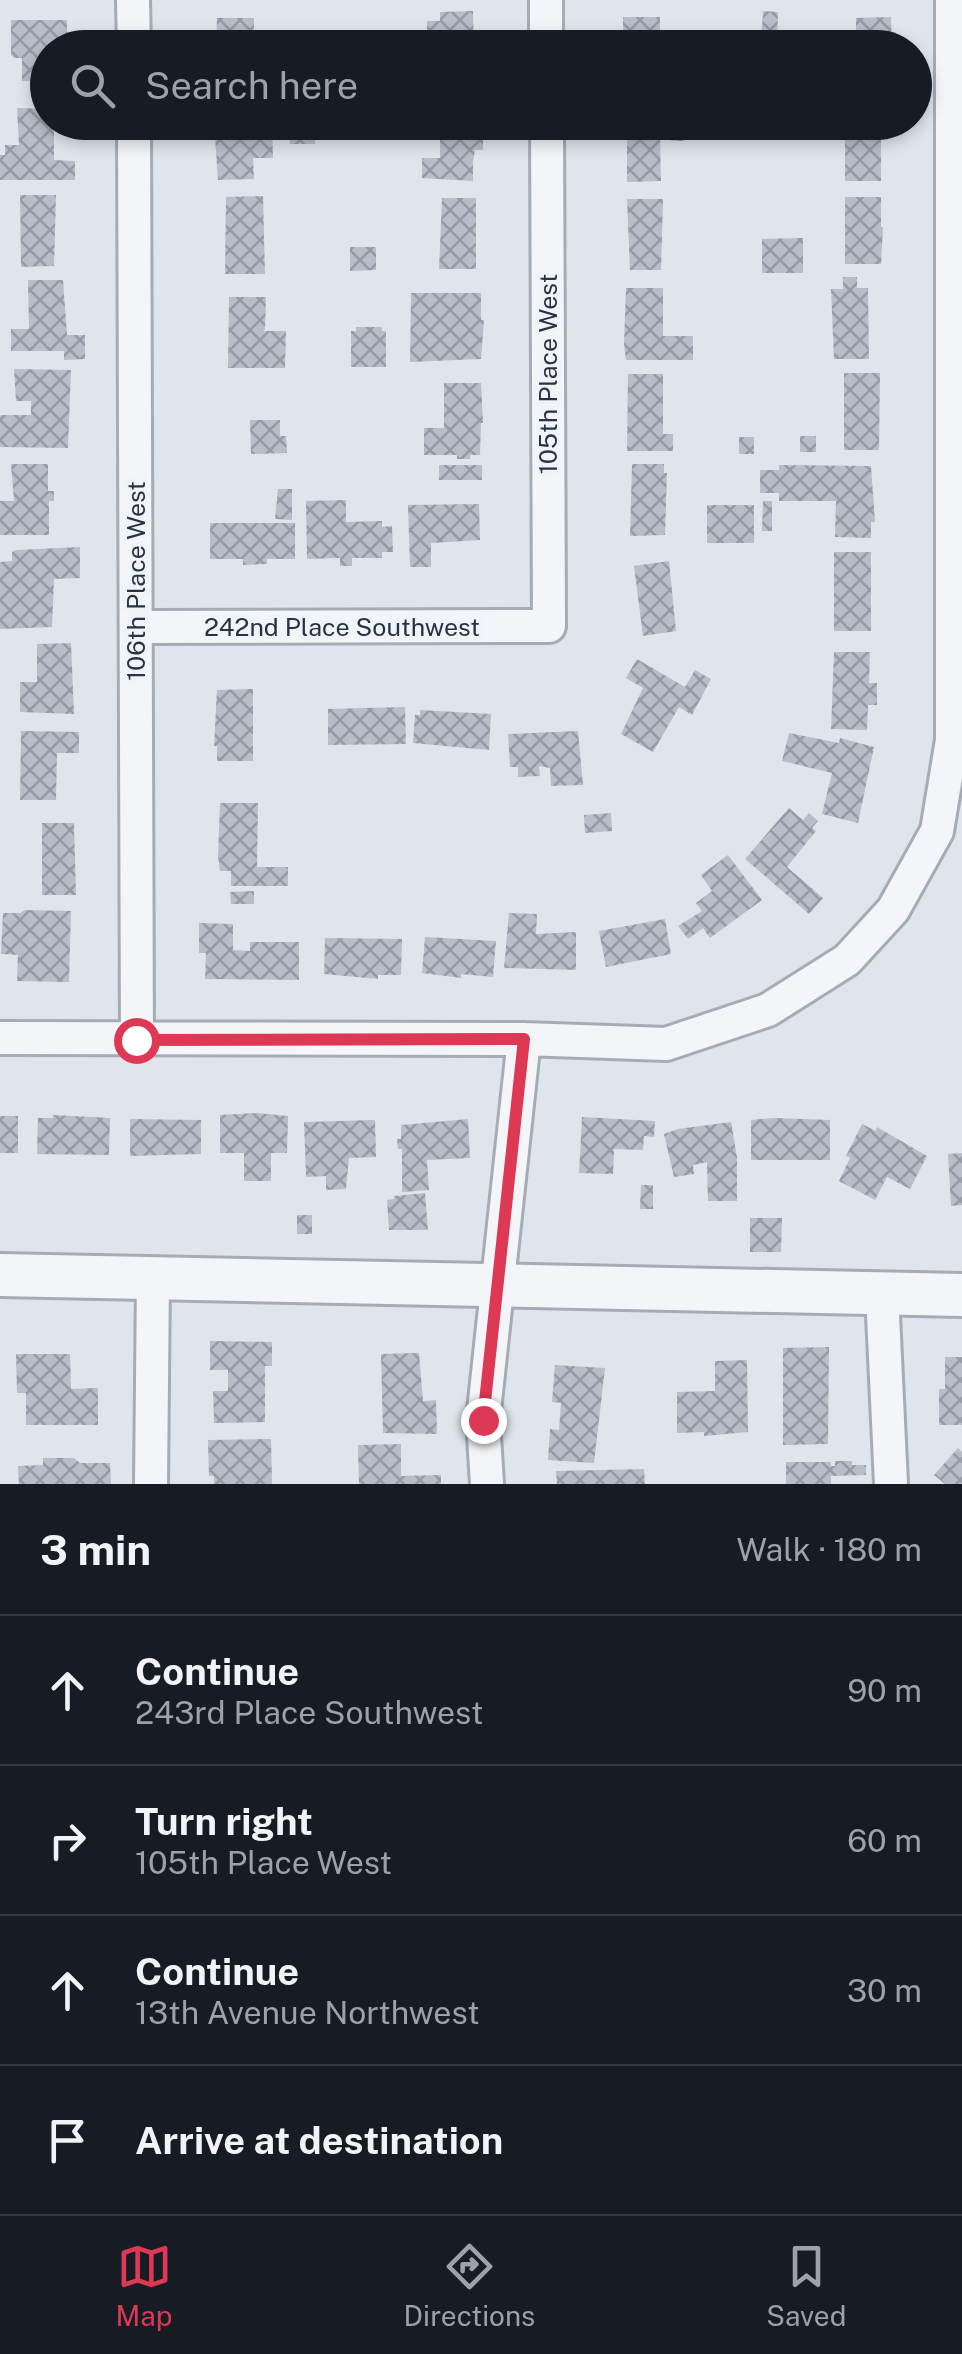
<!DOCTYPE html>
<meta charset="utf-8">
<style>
:root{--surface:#171b24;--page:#20242c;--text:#f1f3f6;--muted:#9ea1a6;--line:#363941;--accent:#dd3955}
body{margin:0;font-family:"Public Sans",sans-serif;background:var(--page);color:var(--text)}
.stop{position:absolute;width:30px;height:30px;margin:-22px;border:8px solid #dd3955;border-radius:50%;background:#fff}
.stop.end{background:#dd3955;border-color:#fff;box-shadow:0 2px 10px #0008}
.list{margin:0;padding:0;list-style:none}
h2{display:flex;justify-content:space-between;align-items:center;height:130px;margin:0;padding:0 40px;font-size:42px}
h2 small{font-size:32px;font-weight:400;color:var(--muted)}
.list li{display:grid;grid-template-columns:65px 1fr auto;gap:30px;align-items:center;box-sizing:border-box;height:150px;padding:0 40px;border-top:2px solid var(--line)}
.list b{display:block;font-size:38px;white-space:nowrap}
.list p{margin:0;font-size:32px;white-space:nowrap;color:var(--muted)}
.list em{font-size:32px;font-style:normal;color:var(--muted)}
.icon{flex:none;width:55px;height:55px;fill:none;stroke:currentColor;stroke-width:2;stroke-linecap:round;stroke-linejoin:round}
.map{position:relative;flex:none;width:962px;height:1484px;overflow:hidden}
.search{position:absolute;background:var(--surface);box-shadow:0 5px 15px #0003;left:30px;right:30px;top:30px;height:110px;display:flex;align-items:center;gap:25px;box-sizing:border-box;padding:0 35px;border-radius:55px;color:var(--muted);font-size:38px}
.sheet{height:730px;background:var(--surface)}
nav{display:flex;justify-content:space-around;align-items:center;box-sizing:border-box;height:140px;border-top:2px solid var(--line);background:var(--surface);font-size:28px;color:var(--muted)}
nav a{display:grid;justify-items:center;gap:5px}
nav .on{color:var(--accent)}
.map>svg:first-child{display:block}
.building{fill:url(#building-cross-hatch)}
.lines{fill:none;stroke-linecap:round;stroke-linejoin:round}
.minor-casing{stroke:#a5acb6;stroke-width:38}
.tertiary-casing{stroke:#a5acb6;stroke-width:48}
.minor{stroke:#f4f5f8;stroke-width:32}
.tertiary{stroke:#f4f5f8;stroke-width:42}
.route{stroke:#dd3955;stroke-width:12}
.labels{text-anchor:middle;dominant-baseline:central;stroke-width:9;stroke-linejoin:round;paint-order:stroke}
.street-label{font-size:25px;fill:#273244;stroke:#f0f4f8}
</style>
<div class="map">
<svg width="962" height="1484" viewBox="0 0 962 1484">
<defs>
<pattern id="building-cross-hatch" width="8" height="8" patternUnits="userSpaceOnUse" patternTransform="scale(2.5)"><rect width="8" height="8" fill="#b7bec9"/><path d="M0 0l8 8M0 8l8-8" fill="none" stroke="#959ba5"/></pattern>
</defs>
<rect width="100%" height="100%" fill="#e0e5eb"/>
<path class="building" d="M473,11L474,48H440V32H427V21H440V12Z
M763,11L778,12L777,41L761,40Z
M623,17H660V48H623Z
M891,17L892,48H856V18Z
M217,18H254V48H216Z
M11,20H67V48H48V85H41V81H22V58H14L11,55Z
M17,108L48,109V122H54V160L75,161V180H0V155H5V145H19Z
M272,122L273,158H253L254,179L218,180L214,123Z
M289,122H315V144H290Z
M439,122H475V133H483V150H475L473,161V181L422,178V158H440V140H432V127H439Z
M627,122H687V136H684V141H671V136H660L661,181L627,182Z
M836,122H881V181H845V128H836Z
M20,195H56L54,266L21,267Z
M263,196L265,274H225L226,197Z
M845,197H881V227H883L881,264H845Z
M442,198H476V269H439Z
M627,199H663L661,270H630Z
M803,238V273H762V239Z
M350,247H376V270L350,271Z
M843,277H857V288H868L869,359H834L831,289H843Z
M28,280H63L67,335H85V359L64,360V351H11V329H29Z
M626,288H663V336H693V360H626L624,344Z
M411,293H481V320H484L481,359L410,362Z
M229,297H266L265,329L263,331H286L285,368H228Z
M356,327H382V331H386V367H351V331H356Z
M14,369L71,370L68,448L0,447V415H31V401H16Z
M844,373H880L879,450H844Z
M628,374H663V434H673V451H627Z
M444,383H481L483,423H481L480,455H470V459H457V455H424V428H444Z
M250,420H280V436H286L287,453L251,454Z
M800,436H816V452H800Z
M739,437H754V454H739Z
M11,464H48V491H54V501H49V535H0V501H14Z
M632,464H664V473H667L665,535L630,536Z
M439,465H482V480H439Z
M779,465L871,466L875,522H871V538L835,537L836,501H779V493H760V470H779Z
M278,489H292V520L275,519Z
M346,500V522L382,521V527L392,526L393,552H382V558H352V566H340V558L307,559L306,501Z
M763,501H772V531H762Z
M479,504L480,540L431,543V567H410L408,505Z
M707,505H754V543H707Z
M210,523H295V559H267V564L243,565V559H210Z
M80,547V578L54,579L52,627L0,629V562L12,561V552L16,550Z
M834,552H871V631H834Z
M669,561L676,631L643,636L634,566Z
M71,643L74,714L20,712V682H37V644Z
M834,652H870L869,683H877V705H868L867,730L831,729Z
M637,659L685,687L695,670L711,679L692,715L679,707L653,752L621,734L643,688L626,678Z
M253,689V761H217V746H214L217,690Z
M405,707L406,744L328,745V709Z
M420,710L491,714L489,750L413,743L415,715H420Z
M21,731L79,732V753H57L56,800H20Z
M578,731L583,785L551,786L550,768L539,766L540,776L518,777V767H510L508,734Z
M789,733L839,743L840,738L874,747L858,823L822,814L832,773L782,761Z
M220,803H258L257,867H288V886H231V871H220L218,856Z
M789,808L803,820L809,813L818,821L812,828L816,831L787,867L823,898L809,914L745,859Z
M611,813L612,831L585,833L584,815Z
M42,823H74L76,895H42Z
M728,855L762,900L710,938L703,928L688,939L678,926L702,911L696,903L712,891L701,875Z
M254,891V904H231L230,892Z
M25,910L71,911L69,982L17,981L18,955L1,954L3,913H20Z
M509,913L537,914L536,934L576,932V970L504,968Z
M665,919L671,954L606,967L599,931Z
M199,923L233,924V950L250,951V942H299V980L205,979L206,953H199Z
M425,937L496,941L493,977L461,974V978L422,973Z
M325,938L402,939L401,975H378V979L324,974Z
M257,1113L288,1116L287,1153H271V1181H244V1153H220V1115Z
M53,1115L110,1118L109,1155L37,1154L38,1118H53Z
M0,1116H18V1153H0Z
M582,1117L655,1121L654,1137L644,1136L643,1150L614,1149L613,1174L579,1173Z
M774,1118L830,1120V1160H751V1120Z
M130,1119L201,1120V1154L130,1156Z
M468,1119L470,1158L427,1160L429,1190L402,1192V1149H398L397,1139H401V1125Z
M375,1120L376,1157L349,1158L346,1189L326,1190V1176L306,1177L304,1122Z
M731,1122L737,1157V1201H708L707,1162L693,1165L694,1174L674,1177L664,1134L678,1129Z
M862,1124L876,1131L877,1127L927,1156L910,1189L887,1177L875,1200L839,1181L850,1158L846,1156Z
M962,1153V1205L951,1206L948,1154Z
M641,1185H653V1209H640Z
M425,1193L428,1230H389L387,1200L394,1199V1196Z
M297,1215H312V1234H297Z
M750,1218H782L781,1252H750Z
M210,1341L272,1342V1366H265V1422L214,1423L213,1391H228V1370H210Z
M829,1347L828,1444L783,1445V1348Z
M419,1353L423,1401L436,1400L437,1434L383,1433L381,1354Z
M16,1354H70L71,1389L98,1388V1425H26V1393H17Z
M945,1357H962V1425H939V1389H945Z
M747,1360L748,1432L704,1436V1432L677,1433V1392L715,1391V1361Z
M555,1365L605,1368L594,1463L548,1460L550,1429L559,1430L561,1403L552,1402Z
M271,1439L272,1484H214V1476H209L208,1440Z
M401,1444V1476L441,1475V1484H359L358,1445Z
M958,1448L962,1452V1484H945L934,1475Z
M43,1458H74L80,1463H110L111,1484H19L18,1466L43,1465Z
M835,1461H852V1465H866V1475L831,1476V1484H786V1462H831V1466H835Z
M644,1469L645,1484H557L556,1471Z"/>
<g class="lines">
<defs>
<path id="minor" d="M133,0L134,48
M546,0V48
M134,122L137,1039
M136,627L549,626L547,122
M0,1038L524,1039L666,1044L768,1010L847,960L893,910L937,831L952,740V0
M882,1294L891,1484
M151,1484L153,1278
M487,1484L483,1420L524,1039"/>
<path id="tertiary" d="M0,1275L962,1295"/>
</defs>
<use href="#minor" class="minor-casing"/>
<use href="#tertiary" class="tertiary-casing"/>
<use href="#minor" class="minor"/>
<use href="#tertiary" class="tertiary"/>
</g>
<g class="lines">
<path class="route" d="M136,1040L524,1039L483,1420"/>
</g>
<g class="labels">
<g class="street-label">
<text transform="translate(548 374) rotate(-90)">105th Place West</text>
<text transform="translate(136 581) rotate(-90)">106th Place West</text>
<text x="342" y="627">242nd Place Southwest</text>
</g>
</g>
</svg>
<div class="stop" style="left:136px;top:1040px"></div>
<div class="stop end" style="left:483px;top:1420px"></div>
<div class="search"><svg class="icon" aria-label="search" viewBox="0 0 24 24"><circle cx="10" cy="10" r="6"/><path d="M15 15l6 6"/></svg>Search here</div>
</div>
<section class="sheet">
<h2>3 min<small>Walk · 180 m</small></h2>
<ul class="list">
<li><svg class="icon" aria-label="ahead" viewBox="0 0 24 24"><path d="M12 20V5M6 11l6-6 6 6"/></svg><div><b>Continue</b><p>243rd Place Southwest</p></div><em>90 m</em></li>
<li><svg class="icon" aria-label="right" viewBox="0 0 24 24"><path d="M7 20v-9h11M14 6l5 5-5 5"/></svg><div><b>Turn right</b><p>105th Place West</p></div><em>60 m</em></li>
<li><svg class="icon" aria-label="ahead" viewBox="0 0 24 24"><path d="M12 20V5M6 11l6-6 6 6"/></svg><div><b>Continue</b><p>13th Avenue Northwest</p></div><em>30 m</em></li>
<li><svg class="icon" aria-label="arrive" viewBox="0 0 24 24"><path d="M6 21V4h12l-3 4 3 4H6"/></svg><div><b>Arrive at destination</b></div></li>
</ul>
</section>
<nav>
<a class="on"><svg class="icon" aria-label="map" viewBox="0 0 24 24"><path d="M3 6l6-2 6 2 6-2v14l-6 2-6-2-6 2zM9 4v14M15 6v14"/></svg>Map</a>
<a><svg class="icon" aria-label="directions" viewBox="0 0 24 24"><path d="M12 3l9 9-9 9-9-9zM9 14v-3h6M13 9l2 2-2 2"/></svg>Directions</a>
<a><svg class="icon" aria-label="saved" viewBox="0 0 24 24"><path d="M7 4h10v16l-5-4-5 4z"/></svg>Saved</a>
</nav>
